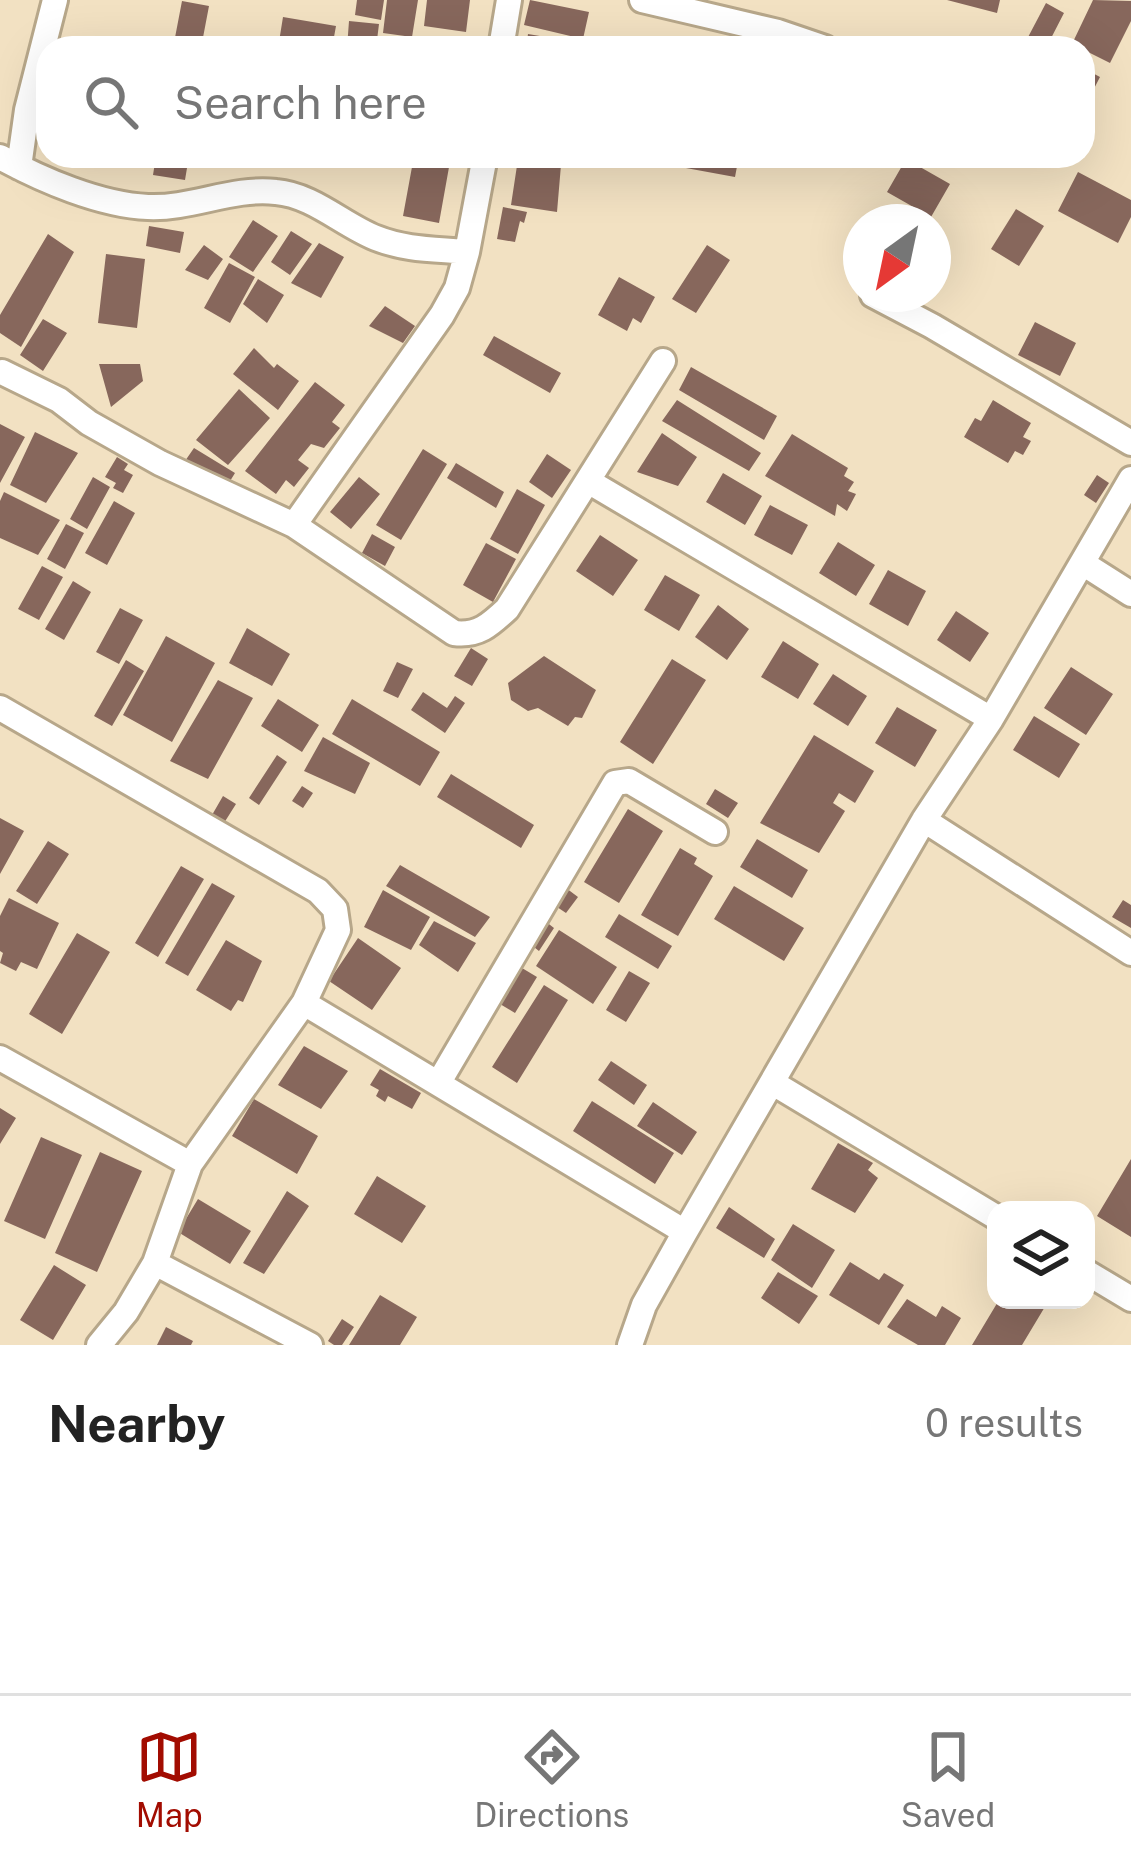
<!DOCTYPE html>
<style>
:root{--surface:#fff;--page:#f6f6f6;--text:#222;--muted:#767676;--line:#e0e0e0;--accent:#a20c01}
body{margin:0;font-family:"Public Sans",sans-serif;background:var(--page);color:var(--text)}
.controls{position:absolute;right:36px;bottom:36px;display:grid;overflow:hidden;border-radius:24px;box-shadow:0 12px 48px #0002}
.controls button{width:108px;height:108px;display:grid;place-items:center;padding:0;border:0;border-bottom:3px solid var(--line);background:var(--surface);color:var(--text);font:60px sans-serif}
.compass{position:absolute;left:843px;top:204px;width:108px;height:108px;border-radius:50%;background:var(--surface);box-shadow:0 12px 48px #0002;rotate:213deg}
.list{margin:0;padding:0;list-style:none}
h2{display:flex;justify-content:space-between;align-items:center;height:156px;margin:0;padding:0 48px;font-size:51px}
h2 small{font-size:39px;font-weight:400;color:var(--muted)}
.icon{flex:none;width:66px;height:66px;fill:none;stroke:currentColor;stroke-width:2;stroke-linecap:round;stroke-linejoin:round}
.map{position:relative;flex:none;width:1131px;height:1345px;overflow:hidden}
.search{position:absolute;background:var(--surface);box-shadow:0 12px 48px #0002;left:36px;right:36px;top:36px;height:132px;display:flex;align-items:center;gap:30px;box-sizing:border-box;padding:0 42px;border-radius:36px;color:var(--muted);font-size:45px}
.sheet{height:348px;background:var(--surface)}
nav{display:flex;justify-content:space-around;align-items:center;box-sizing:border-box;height:168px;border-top:3px solid var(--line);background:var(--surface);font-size:33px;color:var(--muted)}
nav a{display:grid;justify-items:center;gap:6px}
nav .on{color:var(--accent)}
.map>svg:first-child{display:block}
.building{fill:#87675c}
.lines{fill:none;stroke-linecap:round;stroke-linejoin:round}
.street-casing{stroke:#b7a78a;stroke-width:30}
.street{stroke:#fff;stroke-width:24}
</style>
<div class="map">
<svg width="1131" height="1345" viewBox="0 0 1131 1345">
<rect width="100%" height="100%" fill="#f2e1c2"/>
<path class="building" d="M357,0H384L381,20L355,15Z
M387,0H418L412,37L383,33Z
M427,0H470L466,32L424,26Z
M530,0L589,12L583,39L524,25Z
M947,0H1000L997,13Z
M1093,0L1131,1V21L1110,63L1072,44Z
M182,1L209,6L201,48H173Z
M1046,3L1064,13L1046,48H1040L1026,41Z
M283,17L336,26L332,48H278Z
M349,21L379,24L376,48H347Z
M528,34L581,43L580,48H526Z
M1083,68L1100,77L1083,110Z
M156,156H189L185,180L153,175Z
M414,156H451L439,223L403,216Z
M677,156H739L735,177L675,166Z
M518,159L561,165L557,212L511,205Z
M906,159L950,184L931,217L887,192Z
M1078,172L1131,200V217L1118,243L1058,211Z
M503,207L527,212L524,223L520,221L515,242L497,239Z
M1016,209L1044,226L1019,266L991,249Z
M253,220L278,236L253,272L229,257Z
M149,226L184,232L180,253L146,246Z
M291,231L312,244L290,275L271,262Z
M48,234L74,252L21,347L0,333V315Z
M319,243L344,257L321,298L291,283Z
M204,245L223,259L208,280L185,270Z
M707,245L730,260L696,313L672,299Z
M106,254L145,259L137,328L98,323Z
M229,263L255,277L230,323L204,308Z
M619,277L655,297L641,323L633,318L627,331L598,315Z
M258,279L284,295L267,323L243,304Z
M385,306L415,326L403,343L369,326Z
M43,319L67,333L43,371L20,355Z
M1035,322L1076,343L1060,376L1018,355Z
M494,336L561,373L550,393L483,355Z
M254,348L274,368L277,364L299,381L278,410L233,374Z
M99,364H140L143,381L111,407Z
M691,367L777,416L764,440L679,390Z
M315,382L345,405L332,422L340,428L324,448L311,444L298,460L309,468L294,487L286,480L276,494L245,471Z
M239,389L270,418L228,465L196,440Z
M677,400L761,453L749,471L662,421Z
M993,400L1031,423L1023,437L1031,441L1023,455L1015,451L1008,463L964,437L975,418L981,421Z
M0,424L25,437L0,483Z
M35,432L78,453L46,503L10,485Z
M662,433L697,457L678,486L637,472Z
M792,434L848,468L844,476L854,482L848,491L856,494L847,511L837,504L835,516L765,476Z
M194,448L235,473L227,486L185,461Z
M423,449L447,464L401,540L376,525Z
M547,454L571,470L552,498L529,482Z
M117,457L128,464L124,470L133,475L123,493L113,488L116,483L105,477Z
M456,463L504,492L496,508L447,478Z
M723,473L762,496L745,525L706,502Z
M1097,475L1109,483L1096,503L1084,495Z
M93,477L110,487L87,529L70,519Z
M359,477L380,494L351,529L330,512Z
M517,489L545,505L518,554L490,539Z
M4,492L60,520L38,555L0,538V501Z
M114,501L135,513L107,565L85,553Z
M770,505L808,525L792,555L754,535Z
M66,524L84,533L65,569L47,559Z
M372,534L395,547L385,566L362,553Z
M600,535L638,560L613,596L576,571Z
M838,542L875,565L856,596L819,573Z
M486,543L516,559L493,602L463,585Z
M42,566L63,577L39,620L18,609Z
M888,570L926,591L908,626L869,604Z
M665,575L700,595L679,631L644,610Z
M73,581L91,592L64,640L45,629Z
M718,605L749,629L727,660L695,637Z
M120,608L143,620L119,664L96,652Z
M956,611L989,633L970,662L937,640Z
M247,628L290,654L272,686L229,663Z
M166,636L215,663L172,742L123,715Z
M783,641L819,664L798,699L761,677Z
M471,648L488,659L472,686L454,676Z
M544,656L596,690L582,718L575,717L568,726L538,708L528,711L511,700L508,683Z
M672,659L706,680L653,764L620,742Z
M126,660L144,671L112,726L94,716Z
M397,662L413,669L398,698L383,691Z
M1071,667L1113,694L1086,735L1044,708Z
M833,674L867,696L848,726L813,704Z
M218,680L253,698L208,779L170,761Z
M423,692L447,708L455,696L465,703L445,733L411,710Z
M278,699L319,725L302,752L261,726Z
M352,699L440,752L420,786L332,734Z
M897,707L937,730L915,767L875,743Z
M1034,716L1080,744L1059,778L1013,750Z
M814,735L874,771L855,803L839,793L833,803L845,811L819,853L760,823Z
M323,737L370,763L355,794L304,771Z
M277,755L287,762L259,805L249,798Z
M451,774L534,825L521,848L437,797Z
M302,786L313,793L303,808L292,801Z
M715,789L738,803L728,818L706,804Z
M223,796L236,804L224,823L212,815Z
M628,809L663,831L619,903L584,882Z
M0,818L24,831L0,874Z
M757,839L808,870L792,898L740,867Z
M48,841L69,854L37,904L16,891Z
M680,848L697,858L694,864L713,876L678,936L641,915Z
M400,865L490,917L475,937L386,886Z
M181,866L204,879L158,957L135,943Z
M212,883L235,896L188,976L165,963Z
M734,886L804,928L784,961L714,919Z
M566,888L578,897L566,913L554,905Z
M383,890L430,917L411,950L364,927Z
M9,898L59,923L37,969L21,962L16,971L0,963L3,953L0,951V916Z
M1123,900L1131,905V928L1112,917Z
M619,914L672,946L658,969L605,937Z
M434,921L476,943L458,972L419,945Z
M545,921L554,928L539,951L530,944Z
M559,930L617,967L593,1004L536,966Z
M77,933L110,952L62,1034L29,1014Z
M358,938L401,968L372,1010L329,981Z
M226,940L262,961L243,1002L238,1000L231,1011L196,990Z
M522,968L537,977L515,1013L500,1004Z
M629,971L650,983L626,1022L606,1010Z
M544,985L568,1000L517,1083L492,1067Z
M304,1046L348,1071L321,1109L278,1085Z
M611,1061L647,1085L634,1105L598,1080Z
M380,1069L421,1093L412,1109L388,1096L385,1102L376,1096L379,1090L370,1085Z
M254,1099L318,1136L297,1174L232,1136Z
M592,1101L674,1153L655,1184L573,1131Z
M653,1102L697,1132L682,1155L637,1126Z
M0,1108L16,1118L0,1144Z
M41,1137L82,1155L45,1239L4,1221Z
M838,1143L873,1163L868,1170L878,1178L855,1213L811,1189Z
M100,1152L142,1171L97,1272L55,1253Z
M1131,1159V1237L1097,1216Z
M377,1176L426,1206L402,1243L354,1214Z
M287,1191L309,1206L264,1274L243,1263Z
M198,1199L251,1231L230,1264L178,1232Z
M729,1207L775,1239L764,1258L716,1228Z
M793,1224L835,1250L812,1288L771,1260Z
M850,1262L879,1280L884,1273L904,1285L879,1325L829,1295Z
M54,1265L86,1285L53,1340L20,1320Z
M778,1272L818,1296L799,1324L761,1298Z
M380,1295L417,1317L400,1345H349Z
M907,1299L936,1317L942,1306L961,1318L945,1345H918L887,1327Z
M999,1300H1049L1022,1345H972Z
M342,1319L354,1327L342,1345H334L328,1341Z
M166,1327L193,1341L191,1345H157Z"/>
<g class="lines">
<defs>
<path id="street" d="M642,0L778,32L825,48
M501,48L509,0
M0,157C42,180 100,205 148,207C192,209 232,187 276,192C313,195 343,225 376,238C406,250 435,249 467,252L485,156
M19,167L27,110L55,0
M873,295L932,326L1131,443
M2,372L59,400L89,423L160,463L294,525L454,633C478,636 490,625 507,609L663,361
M588,481L991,719
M294,525L442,315L457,288L467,252
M1084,564L1131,594
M0,708L318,891L335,909L338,930L304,1003L685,1232
M924,820L1131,953
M0,1058L190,1164
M439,1082L615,783L629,781L715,832
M773,1083L996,1217
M155,1263L310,1345
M1086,1272L1131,1299
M99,1345L126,1312L155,1263L190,1164L304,1003
M630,1345L644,1305L685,1232L924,820L991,719L1131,479"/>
</defs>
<use href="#street" class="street-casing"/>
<use href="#street" class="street"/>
</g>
</svg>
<div class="controls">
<button><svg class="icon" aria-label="layers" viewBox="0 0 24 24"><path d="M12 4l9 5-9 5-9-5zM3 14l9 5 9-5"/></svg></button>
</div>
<svg class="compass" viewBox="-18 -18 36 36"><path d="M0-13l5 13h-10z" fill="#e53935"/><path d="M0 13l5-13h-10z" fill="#767676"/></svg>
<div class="search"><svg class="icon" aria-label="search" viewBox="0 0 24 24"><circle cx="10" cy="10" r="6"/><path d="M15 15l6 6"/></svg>Search here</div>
</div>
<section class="sheet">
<h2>Nearby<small>0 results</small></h2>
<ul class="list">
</ul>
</section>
<nav>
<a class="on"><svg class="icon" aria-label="map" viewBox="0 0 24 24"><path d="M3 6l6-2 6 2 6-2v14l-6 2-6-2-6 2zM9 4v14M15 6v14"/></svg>Map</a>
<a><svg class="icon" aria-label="directions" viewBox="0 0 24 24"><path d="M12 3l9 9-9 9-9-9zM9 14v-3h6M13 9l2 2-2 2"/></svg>Directions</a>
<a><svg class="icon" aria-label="saved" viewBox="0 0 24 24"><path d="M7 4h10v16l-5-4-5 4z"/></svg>Saved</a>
</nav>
